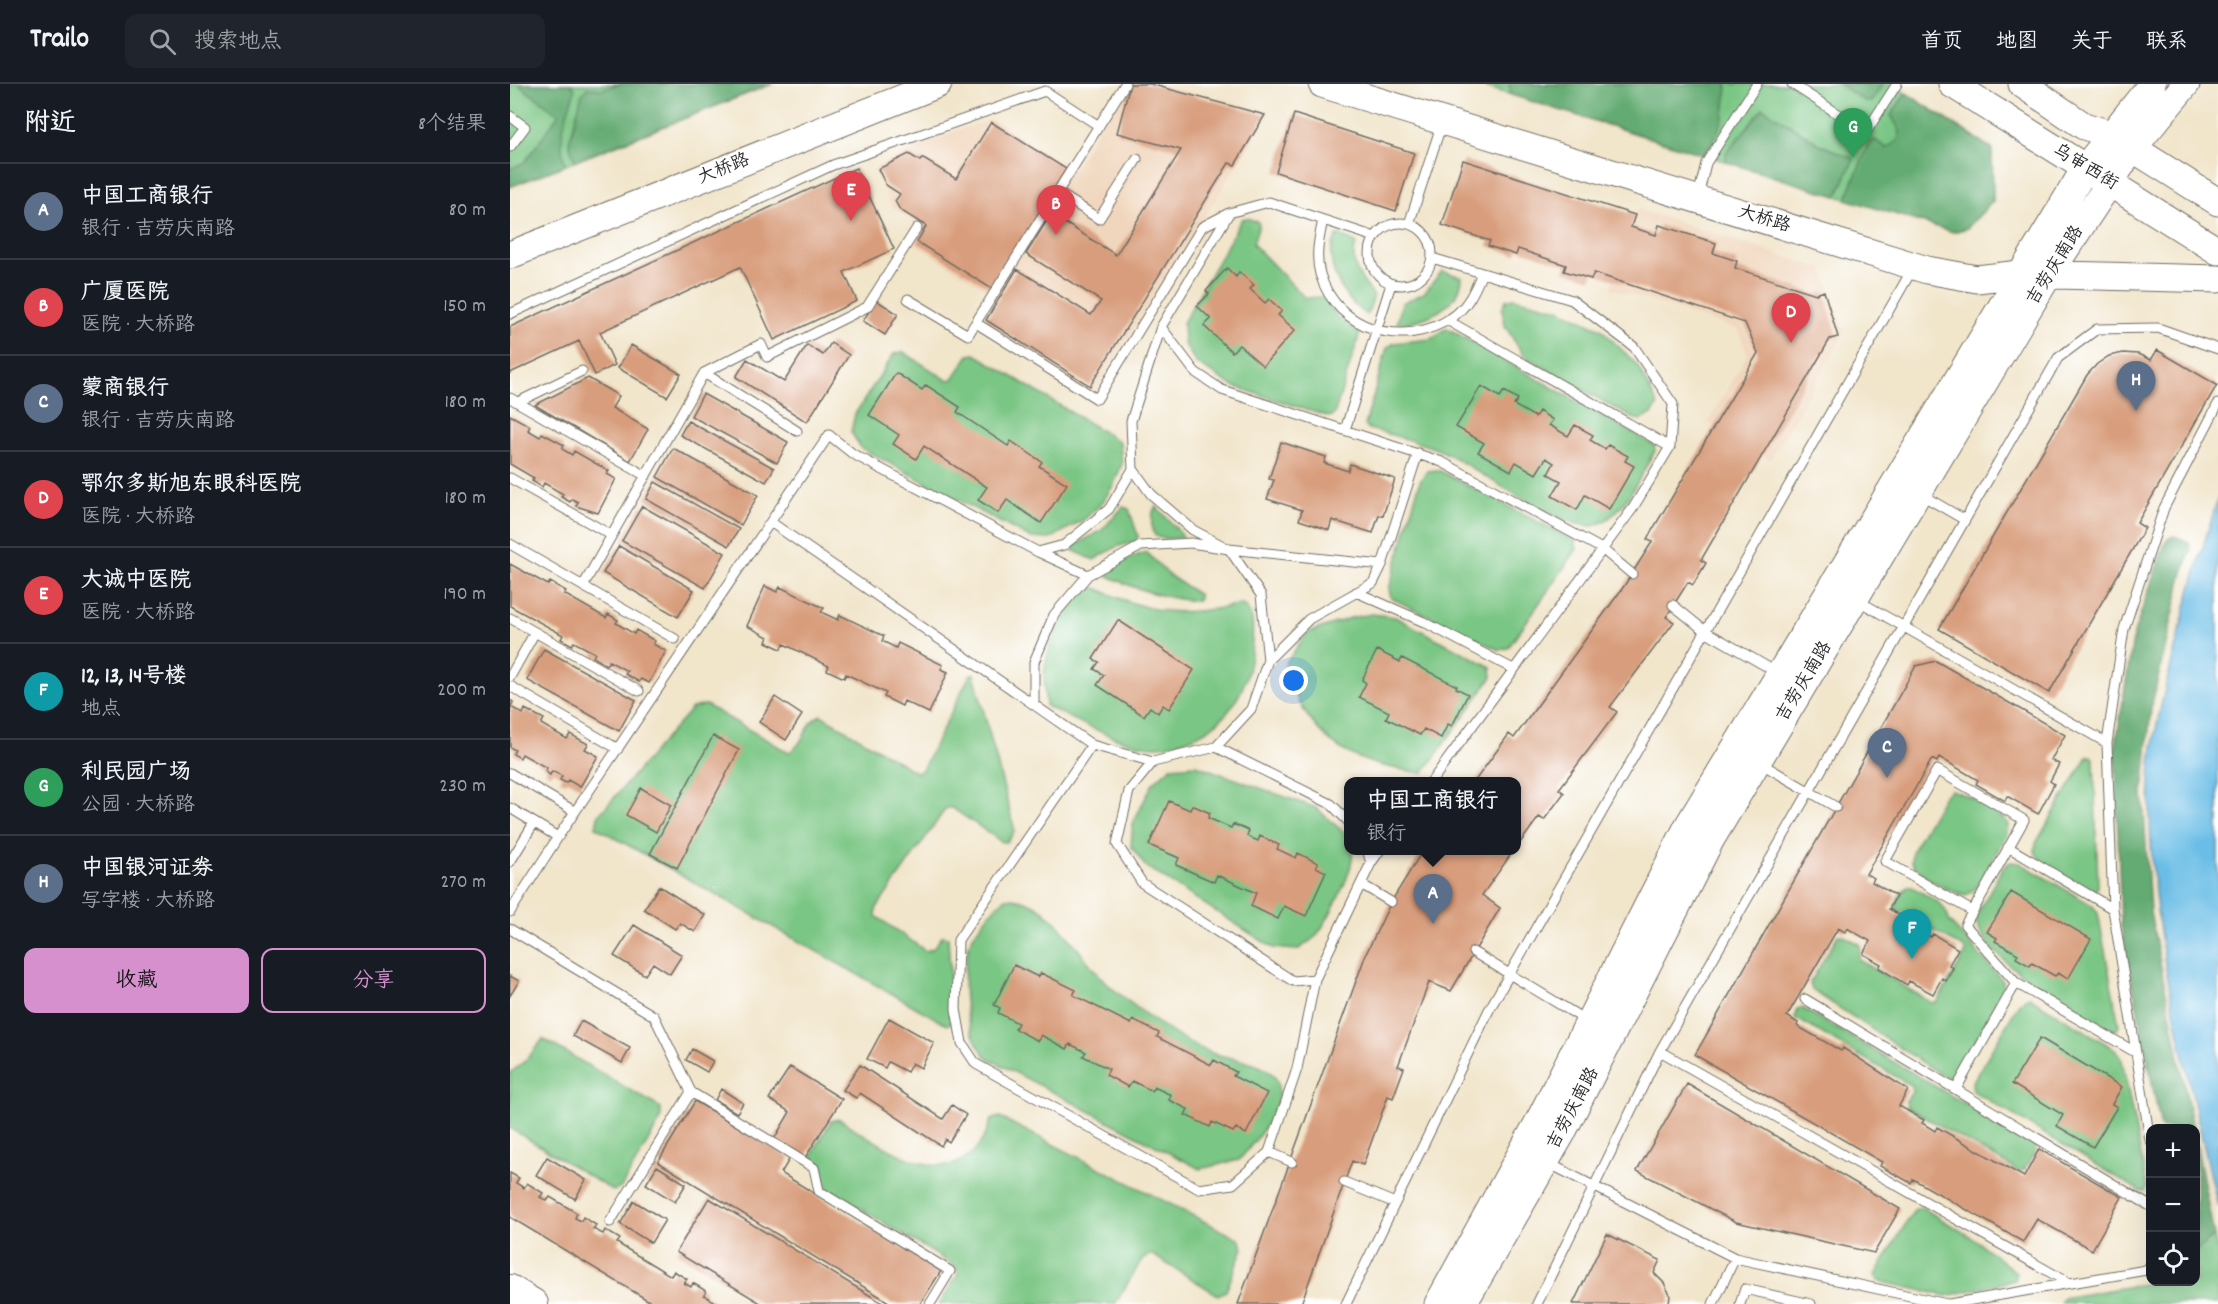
<!DOCTYPE html>
<html lang="zh">
<meta charset="utf-8">
<style>
:root{--surface:#171b24;--page:#20242c;--text:#f1f3f6;--muted:#9ea1a6;--line:#363941;--accent:#d690ce}
body{margin:0;font-family:Dekko,"LXGW WenKai TC",sans-serif;background:var(--page);color:var(--text)}
.controls{position:absolute;right:18px;bottom:18px;display:grid;overflow:hidden;border-radius:12px;box-shadow:0 6px 24px #0002}
.controls button{width:54px;height:54px;display:grid;place-items:center;padding:0;border:0;border-bottom:2px solid var(--line);background:var(--surface);color:var(--text);font:30px sans-serif}
.you{position:absolute;left:784px;top:597px;width:21px;height:21px;margin:-15px;border:4px solid #fff;border-radius:50%;background:#1a73e8;box-shadow:0 0 0 9px #1a73e833}
.badge{display:grid;place-items:center;width:39px;height:39px;border-radius:50%;background:var(--accent);color:#fff;font-size:20px;font-weight:700}
.pin{position:absolute;translate:-50% -50px;filter:drop-shadow(0 2px 3px #0008)}
.pin::after{content:'';position:absolute;top:32px;width:21px;height:18px;background:inherit;clip-path:polygon(0 0,100% 0,50% 100%)}
.popup{position:absolute;left:834px;top:693px;width:177px;height:78px;box-sizing:border-box;display:grid;place-content:center;border-radius:12px;background:var(--surface);filter:drop-shadow(0 2px 4px #0005);font-size:20px;white-space:nowrap;color:var(--muted)}
.popup b{font-size:22px;color:var(--text)}
.popup::after{content:'';position:absolute;left:50%;top:100%;margin-left:-12px;border:12px solid transparent;border-top-color:var(--surface)}
.list{margin:0;padding:0;list-style:none}
h2{display:flex;justify-content:space-between;align-items:center;height:78px;margin:0;padding:0 24px;font-size:26px}
h2 small{font-size:20px;font-weight:400;color:var(--muted)}
.list li{display:grid;grid-template-columns:39px 1fr auto;gap:18px;align-items:center;box-sizing:border-box;height:96px;padding:0 24px;border-top:2px solid var(--line)}
.list b{display:block;font-size:22px;white-space:nowrap}
.list p{margin:0;font-size:20px;white-space:nowrap;color:var(--muted)}
.list em{font-size:20px;font-style:normal;color:var(--muted)}
.actions{display:flex;gap:12px;padding:18px 24px}
.actions a{flex:1;padding:14px 0;border:2px solid var(--accent);border-radius:12px;text-align:center;font-size:21px;color:var(--accent)}
.actions .main{background:var(--accent);color:#111}
.icon{flex:none;width:33px;height:33px;fill:none;stroke:currentColor;stroke-width:2;stroke-linecap:round;stroke-linejoin:round}
.map{position:relative;flex:none;width:1708px;height:1220px;overflow:hidden}
header{display:flex;align-items:center;gap:36px;box-sizing:border-box;height:84px;padding:0 30px;background:var(--surface);border-bottom:2px solid var(--line)}
header strong{font-size:28px}
nav{display:flex;gap:33px;margin-inline-start:auto;font-size:21px}
.search{width:420px;height:54px;background:var(--page);display:flex;align-items:center;gap:15px;box-sizing:border-box;padding:0 21px;border-radius:12px;color:var(--muted);font-size:22px}
main{display:flex}
aside{flex:1;background:var(--surface)}
.map>svg:first-child{display:block}
.built{fill:#f0d6bc}
.green{fill:#7ac684;stroke:#527858;stroke-width:1.5}
.forest{fill:#63ab72;stroke:#476b4e;stroke-width:1.5}
.water{fill:#6abde6;stroke:#4a7488;stroke-width:1.5}
.building{fill:#d89d7b}
.lines{fill:none;stroke-linecap:round;stroke-linejoin:round}
.service-casing{stroke:#706c63;stroke-width:11}
.secondary-casing{stroke:#706c63;stroke-width:29}
.primary-casing{stroke:#706c63;stroke-width:32}
.service{stroke:#fff;stroke-width:9}
.secondary{stroke:#fff;stroke-width:27}
.primary{stroke:#fff;stroke-width:30}
.labels{text-anchor:middle;dominant-baseline:central;stroke-width:4.5;stroke-linejoin:round;paint-order:stroke}
.street-label{font-size:18px;fill:#2b2b2b;stroke:#fff}
</style>
<header>
<strong>Trailo</strong>
<div class="search"><svg class="icon" aria-label="search" viewBox="0 0 24 24"><circle cx="10" cy="10" r="6"/><path d="M15 15l6 6"/></svg>搜索地点</div>
<nav><a>首页</a><a>地图</a><a>关于</a><a>联系</a></nav>
</header>
<main>
<aside>
<h2>附近<small>8个结果</small></h2>
<ul class="list">
<li><span class="badge" style="background:#5c6f8a">A</span><div><b>中国工商银行</b><p>银行 · 吉劳庆南路</p></div><em>80 m</em></li>
<li><span class="badge" style="background:#e0444e">B</span><div><b>广厦医院</b><p>医院 · 大桥路</p></div><em>150 m</em></li>
<li><span class="badge" style="background:#5c6f8a">C</span><div><b>蒙商银行</b><p>银行 · 吉劳庆南路</p></div><em>180 m</em></li>
<li><span class="badge" style="background:#e0444e">D</span><div><b>鄂尔多斯旭东眼科医院</b><p>医院 · 大桥路</p></div><em>180 m</em></li>
<li><span class="badge" style="background:#e0444e">E</span><div><b>大诚中医院</b><p>医院 · 大桥路</p></div><em>190 m</em></li>
<li><span class="badge" style="background:#0f9aa8">F</span><div><b>12, 13, 14号楼</b><p>地点</p></div><em>200 m</em></li>
<li><span class="badge" style="background:#2e9e5b">G</span><div><b>利民园广场</b><p>公园 · 大桥路</p></div><em>230 m</em></li>
<li><span class="badge" style="background:#5c6f8a">H</span><div><b>中国银河证券</b><p>写字楼 · 大桥路</p></div><em>270 m</em></li>
</ul>
<div class="actions"><a class="main">收藏</a><a>分享</a></div>
</aside>
<div class="map">
<svg width="1708" height="1220" viewBox="0 0 1708 1220">
<rect width="100%" height="100%" fill="#fff"/>
<filter id="ink" filterUnits="userSpaceOnUse"><feTurbulence type="fractalNoise" baseFrequency=".0167" numOctaves="2"/><feDisplacementMap in="SourceGraphic" scale="12" xChannelSelector="R" yChannelSelector="G"/><feConvolveMatrix kernelMatrix="1 2 1 2 8 2 1 2 1" color-interpolation-filters="sRGB"/></filter>
<filter id="wash" filterUnits="userSpaceOnUse"><feTurbulence type="fractalNoise" baseFrequency=".008" numOctaves="4" result="noise"/><feDisplacementMap in="SourceGraphic" scale="24" xChannelSelector="R" yChannelSelector="G"/><feGaussianBlur stdDeviation="1.35" result="paint"/><feColorMatrix in="noise" values="0 0 0 0 0 0 0 0 0 0 0 0 0 0 0 0 0 1.4 0 .05"/><feComposite in="paint" operator="in"/></filter>
<g filter="url(#wash)">
<rect width="100%" height="100%" fill="#f1e5ca"/>
<path class="built" d="M617,0H648L760,28L585,308L472,237L487,212L404,159L413,143L383,124L363,85L422,55L482,35L563,86Z
M1127,125L1313,185L1335,248L1260,376L1198,339L1238,270L1228,245L1101,204Z"/>
<path class="green" d="M0,0H262L0,103Z
M966,0H1382L1482,65L1483,117L1457,144L1443,148Z
M737,134L748,138L749,141L743,160L795,214L813,213L828,234L850,249L824,331L819,333L723,302L686,279L674,259L673,239L732,135Z
M828,151L846,159C839,183 851,195 864,212L857,231C834,218 809,174 828,151Z
M932,187L952,193C951,222 912,240 887,239L892,219L914,209Z
M1004,214L1049,225L1091,245L1127,281L1148,321L1142,330L1131,336L1122,334L1014,272L995,242L992,225L996,216Z
M937,244L1144,361L1145,367C1130,391 1115,431 1086,441C1056,450 965,383 934,368C910,358 885,352 859,345L855,341L877,264L884,259L921,255Z
M393,268L437,296L443,295L459,271L465,270L610,358L612,380L604,400L592,419L575,435L540,455L520,454L351,364L341,348L345,330L384,270Z
M928,386L1065,457L1067,465L998,564L989,566L881,514L879,505L910,397L917,387Z
M646,422L673,452L672,454C666,454 653,456 648,453C638,449 642,427 646,422Z
M613,423L619,425L628,452L627,457L606,463L584,476L562,466L563,462L591,447Z
M636,468L660,492L689,511V514L686,517C654,514 627,506 598,492V488L612,477Z
M586,504C643,531 671,533 732,520C745,531 743,542 742,558C740,612 712,651 657,661C621,668 568,637 536,622C535,609 533,596 535,584C537,561 561,506 586,504Z
M862,530L885,533L981,583L982,593L913,689C860,682 821,672 792,623C784,611 780,594 775,580L797,549L840,534Z
M464,590L505,747L497,758H492L442,724H436L366,825V832L416,867L424,864L432,852L438,853L443,938L437,941L86,743L88,732L182,624L196,621L278,668C295,662 295,637 311,631L407,689L412,686L460,591Z
M1581,672L1584,675L1588,803L1585,807H1580L1531,777L1525,768L1526,759L1577,673Z
M686,681L806,724L839,753V766L842,767C846,784 817,838 806,852C801,857 793,862 787,866L763,864L635,782L621,762L623,739L643,699L661,683Z
M1441,706C1461,712 1485,724 1498,740L1497,750L1466,804L1456,811C1437,807 1413,794 1401,778L1402,767L1433,713Z
M1501,778L1510,779L1582,821L1588,829L1609,942L1607,946H1603C1569,926 1466,875 1466,832L1493,783Z
M1400,802C1415,811 1437,818 1439,837L1493,897L1494,905L1446,991L1436,994L1302,906L1300,899L1328,851H1333L1350,861L1349,876L1422,919L1427,918L1456,869L1454,864L1386,825C1385,817 1393,805 1400,802Z
M496,814C545,812 569,878 603,905C633,929 666,955 702,969C719,975 761,979 767,997C776,1022 744,1059 729,1076L690,1085L479,975C452,949 451,900 458,865C461,850 483,823 496,814Z
M1519,913L1605,965L1612,976L1637,1103L1635,1107H1630L1463,1007L1462,999L1510,918Z
M1292,924L1525,1061L1526,1066L1514,1086L1508,1087L1397,1023L1396,1017L1403,1007L1402,1002L1285,934L1287,925Z
M33,955L151,1024V1035L111,1104L103,1107L0,1044V989L16,976Z
M489,1033L729,1155L733,1164L716,1207L708,1211L641,1170L633,1174L605,1220H430L448,1190L445,1182L318,1105L313,1096V1082L302,1074L303,1068L321,1037L329,1035C378,1064 453,1123 481,1036Z
M1411,1123L1463,1154L1507,1189L1505,1196L1437,1212L1368,1197L1365,1191L1404,1126Z
M1704,1152L1708,1170V1220L1550,1219L1553,1214L1645,1198H1686V1167Z"/>
<path class="forest" d="M7,0H61L65,6C57,31 45,55 56,81L0,103V85L15,78L49,30Z
M111,0H262L65,77L59,59L72,10L77,4L91,5Z
M999,0H1217C1215,33 1214,44 1192,70L1001,11Z
M1328,0H1373L1361,18H1356Z
M1396,9L1482,65L1483,117L1457,144L1443,148L1336,115L1358,61L1365,56L1377,64L1387,57L1390,47L1381,31Z
M1253,24L1311,61L1344,75L1327,112L1216,78V69Z
M1664,452L1679,458L1681,466L1672,492L1641,624L1633,710L1640,828L1683,1044H1651L1611,842L1605,665L1624,549L1656,456Z
M1686,1058L1704,1152L1686,1167Z"/>
<path class="water" d="M1708,414V1123C1677,984 1636,841 1640,697C1641,660 1651,621 1660,585C1674,527 1690,471 1708,414Z"/>
<g id="blocks">
<path class="building" d="M620,0H640L755,31L725,81L719,79L580,302L476,236L507,185L581,231L591,217L516,170L541,130L606,171L671,66L607,49Z
M784,30L904,69L886,127L766,88Z
M481,38L556,85L482,205L407,158L416,142L390,126L385,117L390,110L376,101L368,85L399,70L410,77L412,74L446,95Z
M953,76L1125,131L1121,143L1146,151L1149,141L1206,159L1203,169L1227,177L1225,184L1306,210L1314,207L1328,253L1320,255L1191,476L1196,479L1183,501L1178,498L1156,533L1164,538L1100,623L1107,628L1049,705L1054,709L1034,736L1029,733L1007,763V698H964L999,650L1004,654L1114,502L1142,458L1137,455L1248,269L1235,239L1084,189L1081,195L1054,187L1056,181L1008,165L1006,171L978,162L980,157L932,141Z
M346,84L384,165L334,188L347,217L264,256L230,183L90,248L105,281L85,291L69,257L0,289V243Z
M717,184L726,193L729,188L744,201L740,205L755,219L759,215L772,227L768,231L785,246L753,282L729,261L722,268L694,242L701,235L687,222L699,210L696,207Z
M366,216L388,230L375,251L353,237Z
M321,259L339,271L297,338L226,293L237,275L274,298L297,261L313,271Z
M121,261L171,290L157,313L108,284Z
M1647,266L1707,301L1627,439L1635,444L1539,609L1429,545L1577,291L1587,280L1599,272L1613,269L1628,270L1641,276Z
M386,289L412,306L416,301L450,323L447,328L498,362L501,357L532,378L529,382L557,400L531,439L497,416L488,429L468,416L477,403L414,362L406,375L383,360L389,351L359,331Z
M78,294L109,312L102,324L138,345L120,377L25,321Z
M971,302L990,313L994,307L1008,315L1004,321L1025,333L1029,327L1043,336L1039,341L1058,352L1065,341L1083,351L1080,356L1095,365L1098,361L1118,372L1115,377L1124,382L1099,425L1075,411L1067,426L1042,412L1051,397L1038,390L1044,379L1036,374L1026,390L1006,378L1001,387L968,368L974,359L946,343Z
M193,310L278,358L267,379L181,332Z
M0,331L20,342L18,346L30,353L32,349L54,361L52,365L62,371L64,367L99,387L97,390L106,395L88,429L66,422L68,418L62,415L60,418L51,413L53,410L34,399L32,403L22,397L24,394L0,380Z
M178,337L264,384L256,398L170,351Z
M771,358L816,373L814,379L838,387L840,380L885,395L873,432L869,431L863,449L822,436L819,446L789,436L792,426L757,415L764,396L759,395Z
M163,364L248,411L231,441L147,393Z
M145,398L229,445L219,462L136,415Z
M132,422L215,469L195,504L112,457Z
M109,462L184,506L168,533L93,489Z
M0,480L38,501L40,498L56,507L54,510L96,534L98,530L108,536L106,539L124,550L126,546L145,557L143,560L156,567L139,599L131,595L129,598L115,590L117,587L99,577L96,581L83,573L85,569L64,558L62,561L51,555L53,551L0,522Z
M255,502L267,508L270,503L314,524L311,528L328,536L330,531L374,552L372,557L386,564L388,559L433,581L431,585L438,588L419,629L394,617L392,622L374,613L376,609L336,590L334,594L317,586L319,582L274,560L271,565L256,558L258,553L237,542Z
M608,536L684,586L659,625L653,621L648,629L640,623L634,632L587,601L594,591L584,585L589,578L583,575Z
M34,565L126,616L109,647L17,596Z
M867,566L890,578L892,574L947,602L946,604L958,610L942,642L938,640L931,654L914,645L910,651L876,634L879,628L849,613L856,599L852,596Z
M1426,577L1555,651L1541,676L1549,680L1540,697L1544,700L1528,730L1497,712L1495,717L1466,700L1468,696L1429,673L1427,678L1422,675L1356,790L1364,794L1362,798L1386,812L1379,825L1406,841L1404,844L1421,853L1423,850L1448,865L1439,881L1443,884L1436,897L1432,894L1423,910L1399,897L1397,901L1369,884L1371,880L1353,870L1360,857L1337,844L1335,848L1328,844L1277,932L1288,939L1287,942L1331,967L1333,964L1398,1006L1389,1022L1414,1036L1412,1039L1425,1047L1427,1043L1514,1093L1529,1065L1612,1113L1582,1166L1527,1135L1513,1158L1403,1095L1401,1099L1370,1082L1372,1078L1185,971L1406,582Z
M265,613L292,631L276,656L249,638Z
M0,616L3,618L1,623L13,630L15,625L34,635L31,640L57,655L60,650L78,660L75,665L88,672L70,703L58,696L56,699L50,696L52,692L42,687L40,691L35,687L37,684L12,670L10,674L3,670L5,666L0,663Z
M203,652L229,666L167,784L140,770Z
M131,704L161,721L146,748L116,731Z
M659,717L680,726L682,721L700,729L698,734L721,744L723,740L739,747L737,752L748,757L750,752L769,761L767,765L786,774L788,769L808,779L806,783L816,788L796,832L774,822L768,835L741,822L746,809L707,791L704,798L666,781L669,774L639,761Z
M913,766H1004L972,811L990,824L941,907L919,898L888,982L894,984L883,1014L878,1012L853,1081L842,1077L791,1220H728L856,870L881,818Z
M149,802L195,831L185,848L170,839L165,845L134,825Z
M1501,808L1581,855L1558,895L1548,889L1545,892L1522,879L1520,882L1506,874L1508,870L1485,857L1487,854L1477,848Z
M124,841L172,871L160,890L143,879L135,891L104,872Z
M504,881L528,893L531,889L566,906L563,911L621,940L623,936L649,949L647,953L701,981L704,976L726,988L723,992L757,1009L736,1050L726,1044L723,1048L702,1038L700,1043L675,1031L678,1025L659,1016L661,1011L644,1003L642,1007L622,997L618,1003L596,991L599,985L573,972L576,968L560,960L557,965L531,951L528,957L505,945L508,939L488,929L490,924L484,921Z
M0,892L9,897L0,912Z
M379,934L424,959L411,984L402,979L397,988L378,978L375,984L357,975Z
M71,937L120,964L112,979L63,952Z
M1530,954L1612,1003L1602,1020L1607,1023L1583,1063L1547,1042L1553,1031L1502,1000Z
M182,965L203,977L197,988L176,976Z
M350,981L433,1035L442,1021L456,1031L439,1058L435,1055L431,1062L350,1009L346,1014L333,1006Z
M280,983L332,1015L295,1074L264,1055L280,1028L259,1015Z
M1177,1000L1390,1125L1364,1169L1226,1138L1127,1087Z
M211,1005L233,1019L227,1029L205,1016Z
M185,1017L280,1074L271,1089L431,1187L410,1220H382L148,1078Z
M37,1073L76,1096L65,1115L26,1091Z
M147,1082L176,1100L165,1118L136,1100Z
M0,1089L9,1094L6,1099L14,1104L17,1099L33,1109L30,1113L37,1117L40,1113L67,1129L65,1134L71,1137L73,1133L86,1141L83,1145L93,1150L95,1146L110,1155L107,1159L161,1192L164,1187L177,1195L174,1199L181,1203L183,1199L196,1207L194,1211L208,1220H144L0,1133Z
M199,1114L374,1220H252L166,1168Z
M124,1117L155,1136L141,1159L110,1140Z
M1097,1150L1150,1176L1144,1189L1154,1199L1160,1211L1159,1220H1063Z"/>
</g>
</g>
<g filter="url(#ink)">
<use href="#blocks" fill-opacity="0" stroke="#706c63" stroke-width="1.5"/>
<g class="lines">
<defs>
<path id="service" d="M1282,0L1356,48L1387,0
M0,32L15,43L0,63
M547,108L589,135L627,75
M1188,113L1196,79L1247,0
M813,136C809,154 805,172 810,190C827,247 894,265 941,234C957,224 965,206 972,189
M860 170a31 31 0 1 1 62 0a31 31 0 1 1-62 0Z
M899,140L932,39
M398,215L458,251L615,0
M0,230L323,81L535,7L589,42
M937,236L1160,363
M466,239L587,315L692,143L719,129L759,118L865,153
M651,243L685,288L712,306L932,378L1092,465L1122,490
M194,289L287,347
M0,314L136,392
M8,318L72,287
M835,346L881,200
M623,385L641,410L683,446L719,465L872,481
M0,394L101,451
M1410,410L1455,436
M262,439L582,661L643,678L706,663L741,625L758,576L751,511L719,465L681,459L631,462L578,491L544,531L524,578V621
M0,460L165,555
M528,468L554,461L599,425L623,385L621,337L651,243L718,131
M73,502L194,289L251,260L257,273L357,223L407,144
M846,508L914,538L1003,585
M1347,516L1597,659
M1163,521L1195,547L1268,589
M0,534L129,607
M758,576L799,535L863,499L872,481L908,369
M0,593L25,548
M0,602L108,665
M582,661L448,856L446,925L452,959L466,980L689,1105L723,1100L759,1068L787,985L805,895L861,779L870,766
M706,663L821,720L839,738
M643,678L619,707L607,760L632,799L783,897L805,895
M1250,679L1326,723
M0,689L64,727
M921,698L1123,424L1160,363L1163,320L1124,263L1062,216L922,174
M0,724L48,753
M1498,763L1603,825
M857,766L861,779
M0,778L24,739
M851,800L881,818
M1462,827L1375,777L1427,686L1514,736L1455,841L1506,899L1625,968
M0,828L48,753L319,351L343,370L528,468L578,491
M0,845L144,932L181,1008L100,1138
M963,868L1077,937
M1295,915L1640,1122
M1150,967L1559,1199
M1446,1005L1506,899
M181,1008L304,1084L309,1107L440,1187L420,1220
M1640,1056L1603,825L1597,659L1614,545L1654,424L1708,320
M759,1068L782,1078
M1038,1079L1225,1174L1437,1220
M834,1098L885,1119
M836,1220L979,926L1403,184
M1027,1220L1150,967L1548,274L1587,245L1648,244L1708,265
M1203,1220L1225,1174
M1230,1220L1235,1205L1301,1220
M1439,1220L1636,1186L1640,1182"/>
<path id="secondary" d="M812,0L1417,186L1467,195L1510,190L1708,195
M1442,0L1708,167
M1512,0L1574,42L1600,50L1708,118
M0,171L428,0
M928,1220L1029,1037L1178,742L1576,83L1642,0
M953,1220L1052,1049L1201,755L1539,190L1622,65L1676,0"/>
<path id="primary" d="M0,1206L23,1220"/>
</defs>
<use href="#service" class="service-casing"/>
<use href="#secondary" class="secondary-casing"/>
<use href="#primary" class="primary-casing"/>
<use href="#service" class="service"/>
<use href="#secondary" class="secondary"/>
<use href="#primary" class="primary"/>
</g>
</g>
<g class="labels">
<g class="street-label">
<text transform="translate(1575 84) rotate(31)">乌审西街</text>
<text transform="translate(214 86) rotate(-22)">大桥路</text>
<text transform="translate(1254 136) rotate(17)">大桥路</text>
<text transform="translate(1546 182) rotate(-58)">吉劳庆南路</text>
<text transform="translate(1295 598) rotate(-59)">吉劳庆南路</text>
<text transform="translate(1064 1025) rotate(-62)">吉劳庆南路</text>
</g>
</g>
</svg>
<div class="controls">
<button>+</button>
<button>−</button>
<button><svg class="icon" aria-label="locate" viewBox="0 0 24 24"><circle cx="12" cy="12" r="6"/><path d="M12 2v4M12 18v4M2 12h4M18 12h4"/></svg></button>
</div>
<div class="you"></div>
<div class="pin badge" style="left:923px;top:840px;background:#5c6f8a">A</div>
<div class="popup"><b>中国工商银行</b>银行</div>
<div class="pin badge" style="left:546px;top:151px;background:#e0444e">B</div>
<div class="pin badge" style="left:1377px;top:694px;background:#5c6f8a">C</div>
<div class="pin badge" style="left:1281px;top:259px;background:#e0444e">D</div>
<div class="pin badge" style="left:341px;top:137px;background:#e0444e">E</div>
<div class="pin badge" style="left:1402px;top:875px;background:#0f9aa8">F</div>
<div class="pin badge" style="left:1343px;top:74px;background:#2e9e5b">G</div>
<div class="pin badge" style="left:1626px;top:327px;background:#5c6f8a">H</div>
</div>
</main>
